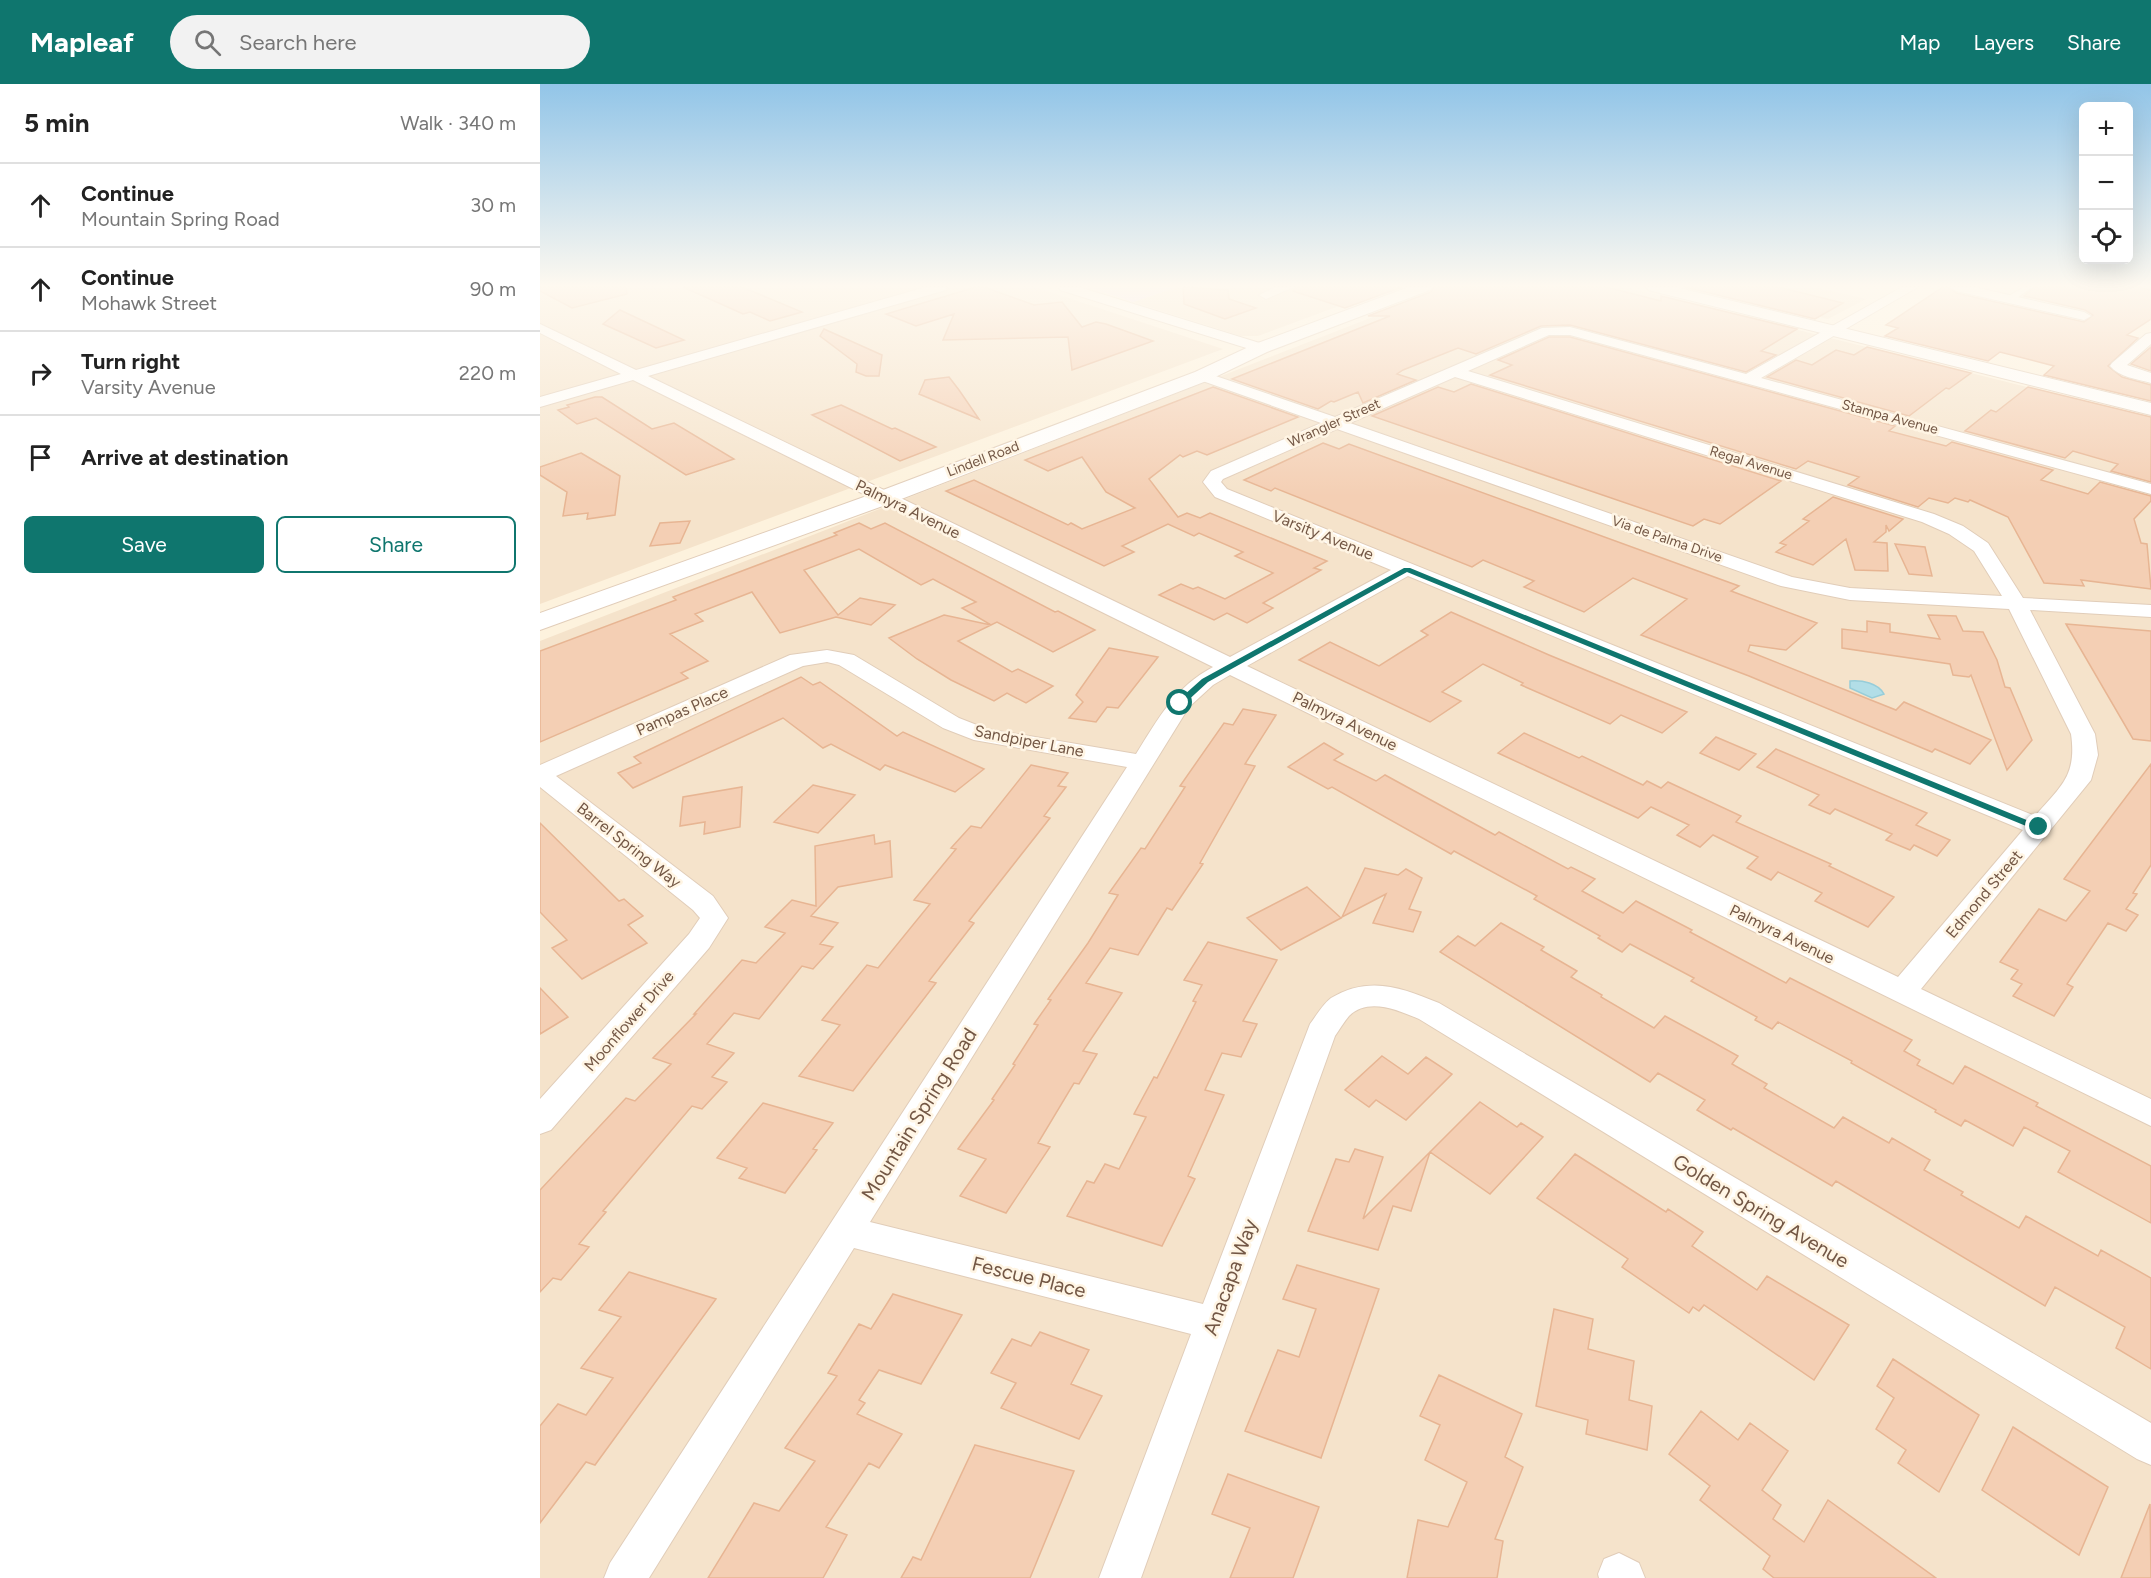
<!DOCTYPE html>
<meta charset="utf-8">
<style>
:root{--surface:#fff;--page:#f2f2f2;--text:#222;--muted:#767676;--line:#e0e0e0;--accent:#0f766e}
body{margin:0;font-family:Figtree,sans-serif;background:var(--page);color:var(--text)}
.controls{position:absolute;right:18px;top:18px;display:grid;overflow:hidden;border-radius:9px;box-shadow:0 6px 24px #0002}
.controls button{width:54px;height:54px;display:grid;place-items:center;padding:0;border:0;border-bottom:2px solid var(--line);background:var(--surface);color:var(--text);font:30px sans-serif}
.stop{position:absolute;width:18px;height:18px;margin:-14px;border:4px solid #0f766e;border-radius:50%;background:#fff}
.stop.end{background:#0f766e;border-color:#fff;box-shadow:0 2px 6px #0008}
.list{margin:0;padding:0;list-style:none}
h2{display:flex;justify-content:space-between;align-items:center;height:78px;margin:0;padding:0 24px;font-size:26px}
h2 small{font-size:20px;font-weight:400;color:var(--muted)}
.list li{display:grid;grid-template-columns:39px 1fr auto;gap:18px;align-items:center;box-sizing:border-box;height:84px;padding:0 24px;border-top:2px solid var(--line)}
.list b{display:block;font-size:22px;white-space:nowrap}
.list p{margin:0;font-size:20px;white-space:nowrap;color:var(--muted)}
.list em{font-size:20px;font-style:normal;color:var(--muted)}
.actions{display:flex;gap:12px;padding:18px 24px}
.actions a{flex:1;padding:14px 0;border:2px solid var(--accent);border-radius:9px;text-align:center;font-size:21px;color:var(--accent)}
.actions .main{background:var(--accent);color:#fff}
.icon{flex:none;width:33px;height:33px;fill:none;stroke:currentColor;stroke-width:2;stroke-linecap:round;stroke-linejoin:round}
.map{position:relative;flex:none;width:1611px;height:1494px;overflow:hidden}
header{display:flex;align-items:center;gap:36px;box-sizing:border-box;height:84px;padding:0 30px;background:var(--accent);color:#fff}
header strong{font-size:28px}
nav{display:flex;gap:33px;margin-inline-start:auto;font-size:21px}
.search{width:420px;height:54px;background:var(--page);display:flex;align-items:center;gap:15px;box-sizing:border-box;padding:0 21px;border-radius:33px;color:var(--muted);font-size:22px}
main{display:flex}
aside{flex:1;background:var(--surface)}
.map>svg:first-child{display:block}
.residential{fill:#f5e3cb}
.education{fill:#efdaf9}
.water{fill:#b2dee7;stroke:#97cdd9;stroke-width:1.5}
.building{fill:#f4cfb4;stroke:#e7b593;stroke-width:1.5}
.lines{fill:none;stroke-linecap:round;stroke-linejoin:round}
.service-casing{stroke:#e1cdb9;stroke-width:2}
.minor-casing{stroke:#e1cdb9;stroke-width:2}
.tertiary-casing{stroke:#e1cdb9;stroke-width:2}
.service{fill:#fff;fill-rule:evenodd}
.minor{fill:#fff;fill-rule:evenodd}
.tertiary{fill:#fff;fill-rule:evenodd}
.route{fill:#0f766e}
.labels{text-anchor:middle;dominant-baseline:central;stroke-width:5;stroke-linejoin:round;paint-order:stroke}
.far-street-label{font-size:14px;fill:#735745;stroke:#fff5e4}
.street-label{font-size:16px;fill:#735745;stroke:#fff5e4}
.near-street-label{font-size:20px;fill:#735745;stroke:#fff5e4}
</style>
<header>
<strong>Mapleaf</strong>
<div class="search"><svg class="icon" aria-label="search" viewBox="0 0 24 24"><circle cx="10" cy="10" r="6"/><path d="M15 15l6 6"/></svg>Search here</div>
<nav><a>Map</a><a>Layers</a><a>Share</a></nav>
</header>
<main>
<aside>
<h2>5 min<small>Walk · 340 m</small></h2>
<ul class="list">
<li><svg class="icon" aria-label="ahead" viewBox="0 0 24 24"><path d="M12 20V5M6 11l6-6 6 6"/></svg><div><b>Continue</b><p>Mountain Spring Road</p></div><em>30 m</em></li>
<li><svg class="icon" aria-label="ahead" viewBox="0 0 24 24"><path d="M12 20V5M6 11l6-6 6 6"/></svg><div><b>Continue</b><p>Mohawk Street</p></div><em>90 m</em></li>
<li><svg class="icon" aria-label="right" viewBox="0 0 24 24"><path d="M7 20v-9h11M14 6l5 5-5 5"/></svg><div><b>Turn right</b><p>Varsity Avenue</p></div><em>220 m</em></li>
<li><svg class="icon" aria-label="arrive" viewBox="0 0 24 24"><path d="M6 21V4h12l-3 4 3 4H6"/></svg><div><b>Arrive at destination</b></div></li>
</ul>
<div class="actions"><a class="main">Save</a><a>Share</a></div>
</aside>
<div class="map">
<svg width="1611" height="1494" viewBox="0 0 1611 1494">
<rect width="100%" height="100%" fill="#fdf2dd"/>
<path class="residential" d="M0,203H495L683,265L0,520Z
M637,203H850L718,252H701L593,218Z
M910,203H1085L1611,334V1494H0V557Z
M1155,203H1274L1326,215L1288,235Z"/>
<path class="education" d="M548,203H637L593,218Z"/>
<path class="water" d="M1310,597C1322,596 1338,599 1344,610L1332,614L1310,604Z"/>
<path class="building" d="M0,203H86L87,210L32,224L0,207Z
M143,203H202L262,228L230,237L210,228L203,230Z
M436,203H444L494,221L522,218L542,243L556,238L566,240L613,257L532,286L528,253L403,256L414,230L376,242L346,230Z
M643,203L688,206L689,215L716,224L685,235L644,220Z
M756,203H862L805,224L753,207Z
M894,203H1066L1121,217V212L1257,245L1221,267L1236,271L1206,288L1030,241L1001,242L936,270L918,264L863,286L857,290L876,296L823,319L818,308L794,318L791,317L778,325L692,295L850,232H828L891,208Z
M1145,203H1238L1303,219L1275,235Z
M1403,203H1408L1416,209L1544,238L1553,231L1545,226L1484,212L1494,203H1598L1611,206V235L1587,251L1598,254L1568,282L1582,293L1611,301V317L1504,291L1514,282L1460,268L1448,277L1345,252L1358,244L1346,241Z
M80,226L144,256L116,264L63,240Z
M284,245L342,271L339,292H326L316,288L317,280L280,252Z
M1009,253H1030L1355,342L1349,347L1406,362L1412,358L1513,386L1501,396L1548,410L1560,398L1611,412V417L1594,435L1601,459L1607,460L1611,505L1541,496L1544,502L1504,499L1468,433L1430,416L1428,418L1415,414L1408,419L1389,414L1378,423L1308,401L1319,393L1268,377L1256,385L950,291L972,281L958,276Z
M1327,263L1431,289L1409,305L1406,304L1369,332L1227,293L1256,276L1272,281L1296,266L1314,271Z
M1611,263V287L1591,280Z
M409,293L419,306L439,335L379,310L385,296Z
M931,300L1241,397L1180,440L1164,435L1153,442L832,332L898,303L914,308Z
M673,303L758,333L667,371L657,367L643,373L640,371L609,395L638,433L647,429L660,434L670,429L787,477L774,484L781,486L723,519L733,524L707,539L687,529L674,536L619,511L641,500L653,505L658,503L685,515L733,489L695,472L703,468L659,449L654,452L628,440L582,462L594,468L564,482L406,407L434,396L528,441L531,439L542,445L595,424L566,408L542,373L508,387L485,376Z
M1488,303L1611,333V398L1571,387L1578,380L1533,367L1525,374L1425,347L1451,326L1456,328Z
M55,313H62L112,345L134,339L194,375L146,391L56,334L37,340L18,326L29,323L27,321Z
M301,321L352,345L355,344L396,363L360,377L272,331Z
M783,359L799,365L809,360L1199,502L1191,507L1277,539L1246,566L1210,561L1208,567L1356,626L1364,618L1451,656L1430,680L1395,665L1392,668L1209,592L1101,551L1147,515L1093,494L1044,528L984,503L994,497L943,476L932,483L735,404L731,407L704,396Z
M41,369L80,392L75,431L47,435L48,429L23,432L27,408L0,391V383Z
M1293,413L1363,435L1349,447L1346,441V448L1334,458L1347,459L1348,487L1315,486L1306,455L1273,481L1236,468L1246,461L1240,459L1269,437L1263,435Z
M150,437L140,459L110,462L120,439Z
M319,439L331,445L345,439L515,528L518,527L555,546L513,568L457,538L451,541L422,524L436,518L393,495L381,501L319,465L264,486L298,531L320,514L355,521L331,541L296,533L240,549L212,508L155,530L163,537L130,550L168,577L141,589L148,594L0,658V567L136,516L133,513L297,451L294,449Z
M1355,460L1385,463L1392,492L1369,490Z
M911,528L1009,571L1147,628L1122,649L1081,631L1070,640L981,601L983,599L943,580L902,608L921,617L890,638L759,576L790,558L839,582L888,551L881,547Z
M404,531L451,541L418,557L472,588L478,585L513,602L486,619L467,609L454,617L411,596L377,575L349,554Z
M1388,531L1416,532L1423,547L1443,548L1457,576L1465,603L1470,604L1492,656L1467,686L1431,591L1429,593L1413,591L1410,580L1302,564V545L1327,548V537L1350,540V548L1400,555Z
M1526,540L1611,547V657L1593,655Z
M569,564L618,573L578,624L567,623L556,638L529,634L543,618L536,611Z
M261,593L273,601L280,598L357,652L363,648L444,685L415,708L345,681L340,686L291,660L283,664L243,634L93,704L78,689L101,679L94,673Z
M703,625L736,631L705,680L715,682L660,779L663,780L632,826L627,824L598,871L570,864L546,899L582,909L543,967L557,970L539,1000L534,999L498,1059L510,1063L466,1129L420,1112L446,1075L418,1065L454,1016L452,1015L475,981L473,980L498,941L494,940L511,916L508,915L548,859L578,811L569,809L601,764L605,765L645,703L640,702L684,639L693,641Z
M984,649L1039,674L1042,672L1103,701L1107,697L1121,704L1128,698L1201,732L1196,738L1291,780L1289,782L1354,813L1328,843L1275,817L1282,809L1238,788L1231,796L1207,784L1218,773L1173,751L1160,763L1137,751L1149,741L1111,723L1098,734L958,669Z
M1176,653L1216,670L1199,686L1160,669Z
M784,659L803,670L794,676L836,697L845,691L955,751L959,748L1028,785L1031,783L1055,795L1042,807L1083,829L1096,817L1152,846L1150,848L1246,899L1250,894L1372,956L1364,967L1380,976L1377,981L1413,1000L1425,982L1498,1019L1496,1022L1611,1082V1139L1518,1088L1530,1067L1484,1043L1473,1062L1425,1036L1421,1042L1395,1028L1396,1026L1311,979L1312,977L1238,938L1232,945L1215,936L1217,933L1151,897L1154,894L1090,860L1082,868L1058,854L1060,852L994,815L997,812L914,767L911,770L792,703L788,705L748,683Z
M1236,665L1387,729L1376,741L1410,756L1397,772L1374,761L1370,766L1346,756L1352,750L1295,725L1290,730L1269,721L1279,711L1217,683Z
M1611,680V781L1593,809L1597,810L1586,825L1598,831L1586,847L1568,839L1527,900L1533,903L1514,932L1473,912L1482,900L1471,895L1478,886L1460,878L1499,825L1526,837L1550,807L1524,795Z
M491,681L528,689L518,702L526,703L504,732L510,734L429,837L434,839L389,897L396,899L313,1007L259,992L300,941L282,936L327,881L338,884L390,820L374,816L416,765L411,764L431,742L441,744Z
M273,701L315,711L278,749L234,738Z
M202,703L200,743L164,750L165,738L140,742L143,713Z
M0,739L79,817L84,815L103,832L88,841L107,859L42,895L12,864L27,856L0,828Z
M334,751L335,760L350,757L352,793L298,803L271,832L298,839L280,860L293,863L273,885L262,882L219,935L194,929L167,960L194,969L172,993L187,998L162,1025L152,1022L63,1127L66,1128L39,1160L49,1163L21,1196L13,1194L0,1208V1106L86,1014L95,1017L131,980L113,974L156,930H154L202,876L216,879L245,849L225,843L252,816L276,822L275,762Z
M825,784L858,791L866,785L882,794L869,825L881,828L873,848L833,839L846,810L802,833Z
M767,803L801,834L741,866L707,834Z
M961,839L1004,863L1001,866L1037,887L1031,893L1062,911L1061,913L1114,944L1125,932L1171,957L1198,972L1192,980L1227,1000L1224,1004L1294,1044L1303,1033L1349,1059L1352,1054L1390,1076L1384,1086L1423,1108L1421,1111L1479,1144L1486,1132L1558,1172L1561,1166L1611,1194V1285L1576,1264L1585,1243L1515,1203L1505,1222L1296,1097L1292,1102L1193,1044L1191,1046L1157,1026L1165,1016L1118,989L1110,998L900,868L918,852L935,862Z
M668,858L737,876L703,937L717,940L701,973L682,969L665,1006L684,1011L648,1092L655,1095L622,1162L527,1132L547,1097L554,1099L565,1080L579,1085L606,1033L594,1030L614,993L617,994L656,918L653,917L662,901L644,896Z
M0,904L28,933L0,950Z
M842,972L868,990L886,973L912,990L866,1036L836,1016L829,1023L805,1006Z
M940,1018L977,1043L981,1039L1003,1053L950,1110L890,1068L871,1127L853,1122L838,1166L768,1147L796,1075L809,1078L815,1065L843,1073L823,1135Z
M223,1019L293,1039L273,1065L277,1066L245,1109L199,1094L207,1084L177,1074Z
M1035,1070L1126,1128L1128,1125L1163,1148L1152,1162L1217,1206L1227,1192L1309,1241L1274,1296L1164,1221L1159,1227L1153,1223L1149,1229L1082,1183L1088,1175L997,1114Z
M757,1181L839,1205L781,1374L705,1347L738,1266L759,1273L776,1225L743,1215Z
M89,1188L176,1215L55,1381L46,1378L0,1439V1342L18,1320L46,1331L73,1294L41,1284L81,1233L59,1226Z
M353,1210L422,1231L381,1300L339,1286L319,1316L325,1319L317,1330L362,1350L339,1384L329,1379L286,1443L307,1451L283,1494H168L214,1419L239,1427L275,1377L245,1364L297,1292L288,1289L319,1240L331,1245Z
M1014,1225L1053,1235L1048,1265L1094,1277L1089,1316L1112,1322L1107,1366L1046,1350L1048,1336L996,1322Z
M500,1248L549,1266L531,1300L562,1312L539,1355L461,1324L476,1299L451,1289L472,1255L491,1262Z
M1353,1275L1439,1331L1399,1408L1358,1379L1366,1366L1336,1345L1354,1314L1337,1302Z
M899,1291L982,1330L965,1373L983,1383L955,1455L963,1457L957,1494H867L878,1436L908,1443L927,1398L885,1376L900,1341L880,1332Z
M1161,1327L1198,1356L1210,1339L1248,1367L1222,1406L1241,1421L1233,1435L1264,1458L1288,1416L1396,1494H1234L1223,1485L1230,1472L1160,1416L1170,1402L1129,1370Z
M1473,1343L1568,1403L1539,1471L1442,1406Z
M435,1361L534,1387L490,1494H361L373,1473L381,1476Z
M688,1390L779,1423L753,1494H690L710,1444L672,1430Z
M1610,1420L1611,1494H1581Z"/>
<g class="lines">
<defs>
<path id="service" d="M1484,203H1492L1473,217H1467V213Z"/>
<path id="minor" d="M386,203H407L406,206L108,292L690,573L851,486L675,413L663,398L671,387L781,339L657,295L654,292L657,289H667L795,333L1002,244L1030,243L1206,290L1362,203H1378L1221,294L1611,400V410L1030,251H1009L928,287L1394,430L1423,442L1448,459L1483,514L1611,521V533L1490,526L1555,650L1558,671L1551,696L1381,905L1611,1015V1042L690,591L673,601L649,623L330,1138L663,1220L770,940C776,932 783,920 791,914C830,891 862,904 899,919L1611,1339V1381L1597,1375L879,935C858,926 828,913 809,932C804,938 799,946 795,952L601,1494H559L651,1250L314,1164L109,1494H64L70,1479L587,683L434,656L403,644L299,581L287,578L263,582L16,692L173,812L188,834L169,864L11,1046L0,1050V1015L149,850L160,834L153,826L0,703V681L250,571L287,566L314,571L419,634L447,645L596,670C618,635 635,603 673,583L93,296L0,323V313L81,290L0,249V240L96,286ZM915,293L1382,438L1409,450L1434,467L1462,512L1310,504L1252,493L810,339ZM797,345L1241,502L1310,516L1469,525L1531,650C1537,692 1521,702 1495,732L687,405L681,398L683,395ZM868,492L1483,746L1358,893L707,582Z
M519,203H539L726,261L728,264L721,268L716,267L520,206Z
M735,203H754L726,215L719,211Z
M1410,203H1434L1544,228L1551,232L1544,236L1416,207Z
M1611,249V260L1587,281L1611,289V299C1597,295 1579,293 1570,282L1572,279L1606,250Z
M1079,1469L1099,1479L1105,1494H1059L1058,1490L1064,1475Z"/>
<path id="tertiary" d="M869,203H892L890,206L727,268L669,296L351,419L0,546V529L335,409L655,288L715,260Z
M1106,203H1135L1611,319V331L1108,206Z"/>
</defs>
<use href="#service" class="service-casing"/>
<use href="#minor" class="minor-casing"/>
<use href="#tertiary" class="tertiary-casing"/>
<use href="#service" class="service"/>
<use href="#minor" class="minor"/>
<use href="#tertiary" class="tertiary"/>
</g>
<linearGradient id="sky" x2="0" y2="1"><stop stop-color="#92c5e8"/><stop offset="0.49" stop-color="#fef9f0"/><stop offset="1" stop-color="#fef9f0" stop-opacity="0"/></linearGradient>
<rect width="1611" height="412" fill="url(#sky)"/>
<path class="route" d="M864,484H870L1504,743L1496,746L867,488L668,598L643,621L635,619L662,595Z"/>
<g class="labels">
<g class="far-street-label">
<text transform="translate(1350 333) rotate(15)">Stampa Avenue</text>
<text transform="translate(794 339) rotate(-24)">Wrangler Street</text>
<text transform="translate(443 375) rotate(-21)">Lindell Road</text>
<text transform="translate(1211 379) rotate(17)">Regal Avenue</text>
<text transform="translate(1127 455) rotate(19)">Via de Palma Drive</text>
</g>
<g class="street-label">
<text transform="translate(368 425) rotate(26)">Palmyra Avenue</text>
<text transform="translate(783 451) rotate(22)">Varsity Avenue</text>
<text transform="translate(142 627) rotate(-24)">Pampas Place</text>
<text transform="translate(805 637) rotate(26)">Palmyra Avenue</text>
<text transform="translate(489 657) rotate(11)">Sandpiper Lane</text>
<text transform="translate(89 761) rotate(38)">Barrel Spring Way</text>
<text transform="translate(1444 810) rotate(-50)">Edmond Street</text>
<text transform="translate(1242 850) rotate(26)">Palmyra Avenue</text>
<text transform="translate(89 937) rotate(-49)">Moonflower Drive</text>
</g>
<g class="near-street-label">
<text transform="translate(379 1030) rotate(-58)">Mountain Spring Road</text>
<text transform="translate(1221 1127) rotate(31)">Golden Spring Avenue</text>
<text transform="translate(489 1193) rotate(14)">Fescue Place</text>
<text transform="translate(690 1193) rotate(-70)">Anacapa Way</text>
</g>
</g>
</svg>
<div class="controls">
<button>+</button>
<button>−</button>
<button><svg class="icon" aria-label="locate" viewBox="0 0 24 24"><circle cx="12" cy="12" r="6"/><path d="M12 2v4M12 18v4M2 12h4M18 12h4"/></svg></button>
</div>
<div class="stop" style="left:640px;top:619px"></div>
<div class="stop end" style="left:1499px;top:743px"></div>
</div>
</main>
